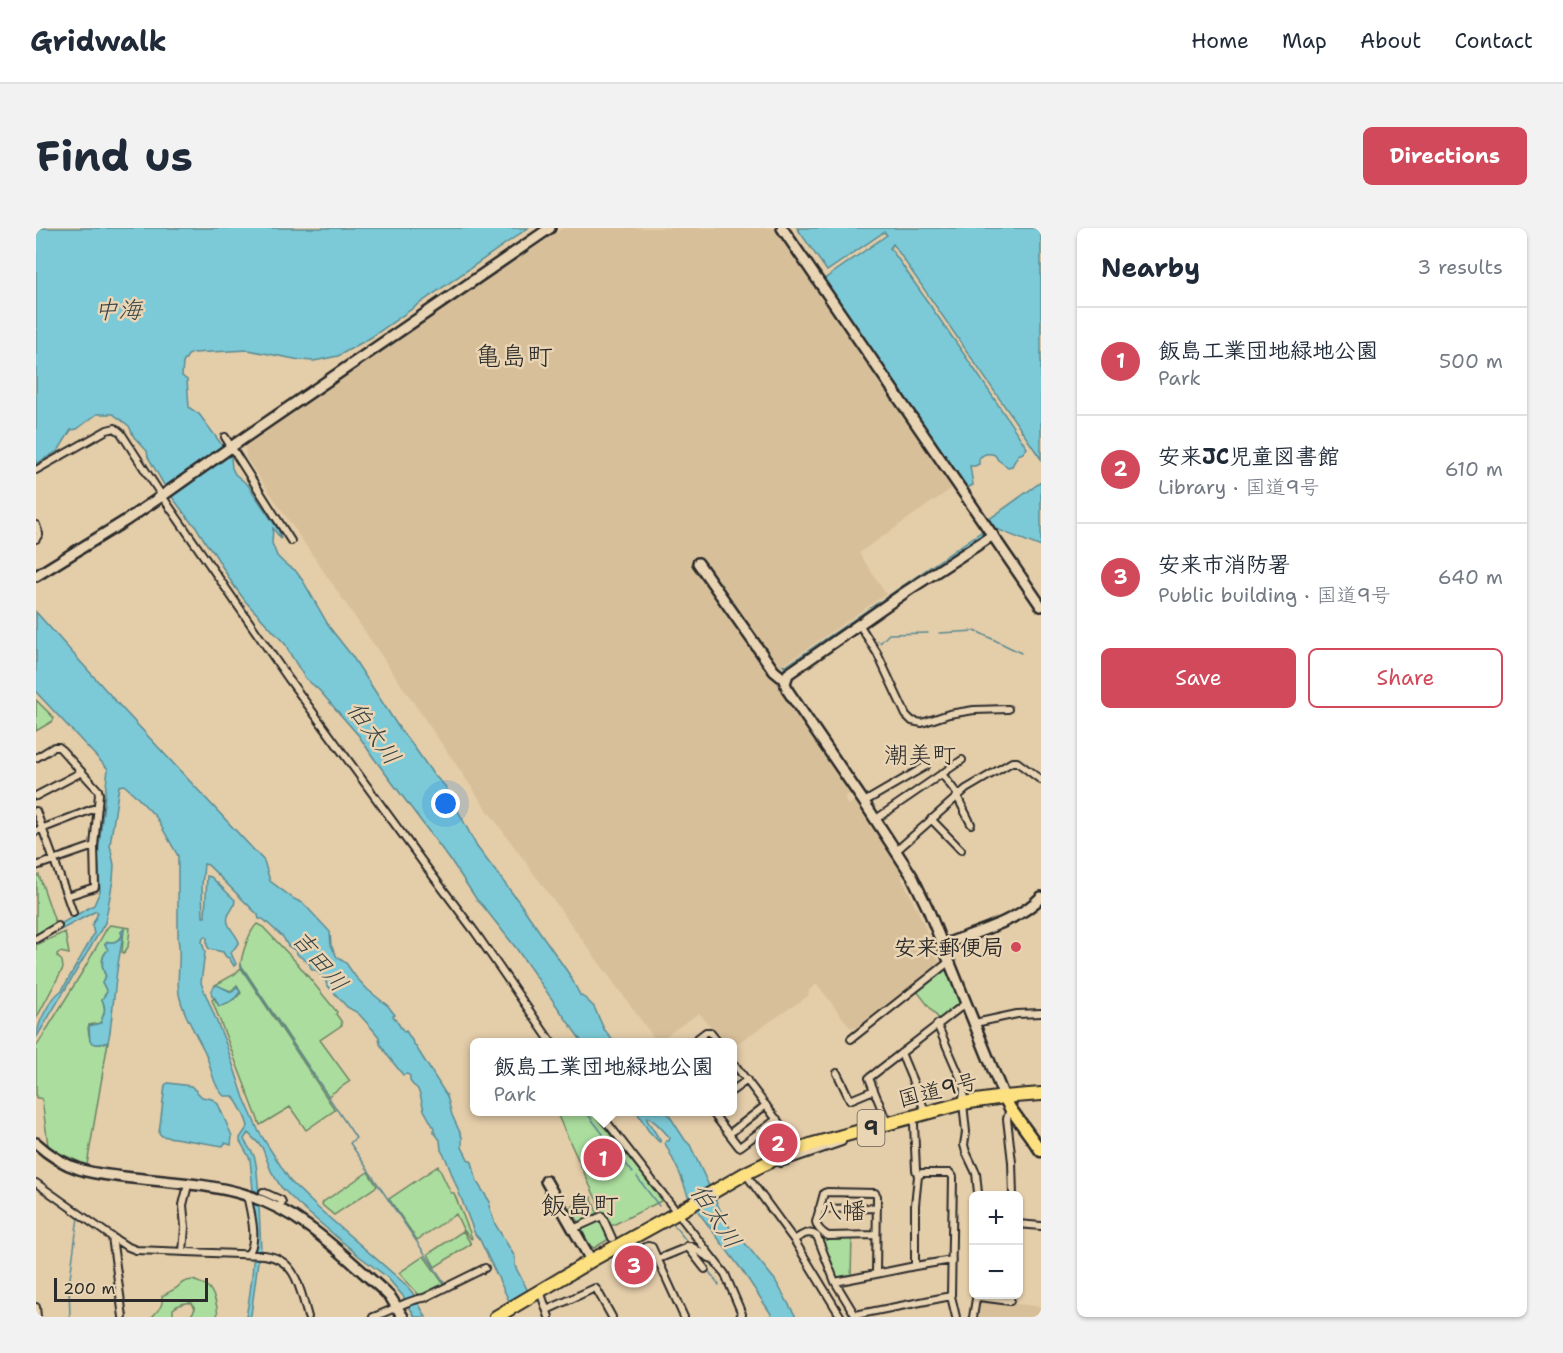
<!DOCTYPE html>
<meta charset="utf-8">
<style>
:root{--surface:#fff;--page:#f2f2f3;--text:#1f2937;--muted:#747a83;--line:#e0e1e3;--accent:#d1495b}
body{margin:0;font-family:"Shantell Sans","Klee One",sans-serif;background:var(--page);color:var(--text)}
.controls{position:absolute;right:18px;bottom:18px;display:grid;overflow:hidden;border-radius:9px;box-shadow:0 2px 4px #0004}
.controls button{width:54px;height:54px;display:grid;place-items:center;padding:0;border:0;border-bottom:2px solid var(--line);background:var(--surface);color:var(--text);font:30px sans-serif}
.scale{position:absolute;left:18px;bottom:15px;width:154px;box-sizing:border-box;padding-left:6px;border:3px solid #2b2b2b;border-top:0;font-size:16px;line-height:21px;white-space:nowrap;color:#2b2b2b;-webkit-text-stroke:4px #e9d4b3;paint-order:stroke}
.you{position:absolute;left:410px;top:576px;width:21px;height:21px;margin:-15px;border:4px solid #fff;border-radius:50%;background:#1a73e8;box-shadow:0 0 0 9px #1a73e833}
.badge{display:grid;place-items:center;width:39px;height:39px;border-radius:50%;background:var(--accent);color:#fff;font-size:20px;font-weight:700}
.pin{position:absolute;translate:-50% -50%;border:3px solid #fff;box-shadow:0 2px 6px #0006}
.popup{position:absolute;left:434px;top:810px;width:267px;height:78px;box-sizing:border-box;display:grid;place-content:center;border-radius:9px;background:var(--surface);filter:drop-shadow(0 2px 4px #0005);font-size:20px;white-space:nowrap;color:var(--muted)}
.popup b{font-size:22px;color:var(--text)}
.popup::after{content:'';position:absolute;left:50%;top:100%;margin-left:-12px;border:12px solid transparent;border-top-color:var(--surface)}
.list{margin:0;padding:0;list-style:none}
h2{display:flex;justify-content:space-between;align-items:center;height:78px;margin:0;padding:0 24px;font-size:26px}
h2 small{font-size:20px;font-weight:400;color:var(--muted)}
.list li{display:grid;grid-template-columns:39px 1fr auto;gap:18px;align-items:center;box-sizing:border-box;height:108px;padding:0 24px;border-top:2px solid var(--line)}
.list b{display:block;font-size:22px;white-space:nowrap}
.list p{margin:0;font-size:20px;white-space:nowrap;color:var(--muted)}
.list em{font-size:20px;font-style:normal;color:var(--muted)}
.actions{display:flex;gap:12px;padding:18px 24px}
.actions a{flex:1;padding:14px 0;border:2px solid var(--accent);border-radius:9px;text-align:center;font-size:21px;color:var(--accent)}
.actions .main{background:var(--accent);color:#fff}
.map{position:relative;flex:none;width:1005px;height:1089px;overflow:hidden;border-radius:9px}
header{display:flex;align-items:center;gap:36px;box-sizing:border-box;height:84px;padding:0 30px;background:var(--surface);border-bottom:2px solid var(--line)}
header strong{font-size:28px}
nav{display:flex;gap:33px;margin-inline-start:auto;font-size:21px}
.intro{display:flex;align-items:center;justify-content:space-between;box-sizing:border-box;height:144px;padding:0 36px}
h1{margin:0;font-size:42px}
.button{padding:15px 27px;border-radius:9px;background:var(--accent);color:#fff;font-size:21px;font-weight:700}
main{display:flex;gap:36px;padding:0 36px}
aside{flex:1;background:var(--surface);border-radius:9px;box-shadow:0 2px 4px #0004}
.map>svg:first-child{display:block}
.built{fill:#d7bf9a}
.green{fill:#abdd9e;stroke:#6b8464;stroke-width:1.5}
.water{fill:#7bcad7;stroke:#5b8a92;stroke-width:1.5}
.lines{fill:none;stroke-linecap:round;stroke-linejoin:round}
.stream{stroke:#5b8a92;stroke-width:1.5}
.street-casing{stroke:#2b2b2b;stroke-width:10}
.secondary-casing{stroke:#2b2b2b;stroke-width:14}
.primary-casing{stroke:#2b2b2b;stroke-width:15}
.highway-casing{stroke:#2b2b2b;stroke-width:16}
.street{stroke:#e9d4b3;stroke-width:6}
.secondary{stroke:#e9d4b3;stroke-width:9}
.primary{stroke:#fde080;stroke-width:10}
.highway{stroke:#fde080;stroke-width:12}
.poi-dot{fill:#d1495b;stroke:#e9d4b3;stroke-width:2}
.labels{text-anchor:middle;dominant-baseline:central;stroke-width:5;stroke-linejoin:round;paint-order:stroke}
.shield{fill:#e9d4b3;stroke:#645e54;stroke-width:1.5}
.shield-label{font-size:21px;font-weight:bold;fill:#2b2b2b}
.poi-label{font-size:22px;font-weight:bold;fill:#2b2b2b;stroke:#e9d4b3;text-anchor:end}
.street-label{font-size:22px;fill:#2b2b2b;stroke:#e9d4b3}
.water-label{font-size:24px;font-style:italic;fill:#374345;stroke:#e9d4b3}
.neighbourhood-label{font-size:24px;fill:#2b2b2b;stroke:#e9d4b3}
.quarter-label{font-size:26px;fill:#2b2b2b;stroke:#e9d4b3}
</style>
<header>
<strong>Gridwalk</strong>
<nav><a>Home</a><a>Map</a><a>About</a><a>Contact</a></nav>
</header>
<div class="intro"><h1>Find us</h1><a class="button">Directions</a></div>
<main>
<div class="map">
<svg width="1005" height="1089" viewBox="0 0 1005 1089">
<rect width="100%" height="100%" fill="#e4cda9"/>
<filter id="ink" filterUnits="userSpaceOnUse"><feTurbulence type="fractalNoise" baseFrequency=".0167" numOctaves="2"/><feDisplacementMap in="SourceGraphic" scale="12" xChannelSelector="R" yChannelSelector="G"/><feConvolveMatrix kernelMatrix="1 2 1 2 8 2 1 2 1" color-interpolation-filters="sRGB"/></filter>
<g filter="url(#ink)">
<path class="built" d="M527,0H739L919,258L823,325L850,366L736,445L815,564L808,570L813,577L820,571L867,642L866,651L881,681L902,731L903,734L888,746V747L821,800H815L813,798L781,756L773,762L772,768L696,819V814H687L663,785L621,814L447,576L210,230L209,219L251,188Z
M944,1071L1005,1079V1089H939L941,1073Z"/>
<path class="green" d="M0,472L18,490L17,493L0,503Z
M3,647L19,694L18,697L0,707V649Z
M221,696L227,699L261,735L301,784L300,786L305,793L306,797L284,812L314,853L292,868L205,737C205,727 214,702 221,696Z
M74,697L94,700L92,719L88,725L86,724L88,701L85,704L86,707L84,711L78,714H72L69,716L72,722C64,728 65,740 70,748L66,754L71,764L66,771C70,782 69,784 64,795L53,797L52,800L54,813C60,818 65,816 72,814L51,937L23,925L12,917L6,871L3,870H0V819L48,741L71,700Z
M29,704L33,726L24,724L21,726V728L26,733L27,740L0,791V717Z
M910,739L924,775L903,791L880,762Z
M205,740L299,882L270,902L254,879L226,896L224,897L221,889L176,772L178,770L183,778C192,778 199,771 205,765L201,757L195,763L179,757L199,746Z
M526,884H556L627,972L573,999L522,888Z
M402,938L415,965H418L436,1010L435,1011L427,1001L420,986L381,1012L353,971Z
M332,944L341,958L298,987L286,977L287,974Z
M555,969L562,987L543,995L534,979Z
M564,992L573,1011L558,1020L552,1016L546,1001Z
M427,1003L435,1016L399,1039L392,1026Z
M790,1009H816L815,1048L800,1049L786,1011Z
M388,1028L409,1058L393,1066L384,1068L363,1045Z
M157,1052C161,1054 169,1056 172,1059C178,1065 183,1081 181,1089H154L159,1081L156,1075C148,1074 143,1076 137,1081V1087L139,1089H116C122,1082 128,1078 126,1068C129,1066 132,1065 135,1063C146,1059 142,1053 157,1052Z"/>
<path class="water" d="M0,0H492L334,110L302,128L278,133L264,132L212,122L157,125L152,127L147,135L146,148L151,152L153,179L155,181L163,186L189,221L131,262L112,229L111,223L98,209L93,198L77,186H61L41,201L35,202L22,223L0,236Z
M761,0H1005V231L857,16L854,20L862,31L941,145L991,220L987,225L982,227L976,238L972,239L962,232L959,227C953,225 947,225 943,231V236L939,238H934L937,257L931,260L787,52L851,7L848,4L791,43Z
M191,223L195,230L196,240L199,246L212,257L243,303L245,311L237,300L236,315L241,328L249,336L259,342L267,353L294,400L316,428L365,503L376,516L397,546L409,558L441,619L483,674L533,746L544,767L550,771L558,779L568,801L578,814H546L480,720L447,678L441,672L418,637L337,529L323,508L283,462L269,450L253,424L250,417L210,374L196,355L178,325L170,315L159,297L154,293L133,265Z
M1005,254V319L958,300L952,292Z
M945,304L947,307L750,443L747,437L750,438Z
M0,384L84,478L228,633L234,653L258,671L267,675L294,704L295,717L301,729L310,735L319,748L332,762L352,778L359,787L357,788L368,804L370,803L411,868L416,887L426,909V919L432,931L436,934L441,954L454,974L453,978L459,996L479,1029V1038L492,1063L476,1079L444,1012L439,1006L410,931L405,922L404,912L398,904V900L388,882L384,866L381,860L377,857L374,853V848L371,846L367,847L352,828L344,816L343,809L339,804L322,785L311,779L292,758L289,752L280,742H276L273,735L262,727L259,722L252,718L247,709L227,691H223L222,687L172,637L168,636L166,658L167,689H169L171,648L175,649L199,672C199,679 196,680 193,686C187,696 200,705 203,714L195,725L200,736L198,738L193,730L190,729L187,724L173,721L171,717V710L169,708L167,710L166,714L169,724L165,755L190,816L208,870L223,904L255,954L282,980L368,1055L376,1064L390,1089H379L367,1068L351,1049L323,1028L262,976L245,959L235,943L226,919L212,905L208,911C210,917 215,921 218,928C222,939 221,953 223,964L217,962L214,931L204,913V910L212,898C209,887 203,877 197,868H188C176,857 175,836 168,822C159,804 147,786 143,766C140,749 146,729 142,711V628L120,589L98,566L88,557L83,558L74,617L78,637L77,652L69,695L0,810C2,794 13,772 26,762L58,706L56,697L62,685L60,683L0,715V713L25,699L26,695L58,677L64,663L62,625L72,541L0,464Z
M88,701L81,742L74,804L72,814C65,816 60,818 54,813L53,798L65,795C68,782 71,784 66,771L71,764L66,754L70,748C65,740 65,728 72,722L69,716L72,714H78L84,711L86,707L85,704Z
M181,757L195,764L198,762L201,758L204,764C199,771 192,777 183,778L179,770L176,768C175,764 176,759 181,757Z
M132,855L155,858L166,869L176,871L182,876L196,908L195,917L189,915L187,918L126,908L123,905L129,857Z
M601,884H631L649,912L654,917L687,988L694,1000L708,1014L739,1052L760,1089H737L708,1045L654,973L644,946L629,915L630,913H633L634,910C627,902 620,893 611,889V892L624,912V914L622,913L612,902Z
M217,976L223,978L225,1024L222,1033L215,1087L214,1089H210C217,1052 220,1014 217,976Z"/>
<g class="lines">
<path class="stream" d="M903,405L940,403L985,425
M842,413L844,415L853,406L892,405
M204,737L320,910L314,915L410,1057
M550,884L597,945
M601,949L623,978
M637,996L652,1015
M40,1003L42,990
M671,1041L683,1057
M34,1089L33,1058L40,1005"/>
<defs>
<path id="street" d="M189,209L255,313
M0,242L71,202L79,200L85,205L126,268L252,450L388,636L439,704L515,814
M0,297L3,306L0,311
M823,396L841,425L870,487L876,493L886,495L913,486L938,482L972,481
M0,530L18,519H23L62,562L63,566L58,618L59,659L31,668L0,583
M906,546L922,567
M0,568L42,546L45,543
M921,568L935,596
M828,574L890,538
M843,589L926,532
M895,591L925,622
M0,603L62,579
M860,623L930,561L976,534H981L1005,552
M0,638L58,618
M31,668L37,685
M0,711L22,698
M939,795L981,786L1005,785
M901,796L928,858L927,875L930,904L928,917L930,924L940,945L942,965
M815,811L914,733
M657,814L670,804H674L682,814
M865,825L890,885
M696,833L757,913L759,918
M801,845L814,872L838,862
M696,863L711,852
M974,880L971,891L976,934L977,968
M563,884L689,1046L706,1086L704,1089
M676,884L703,919L705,918L741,891
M878,896L880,942L882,948L879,977V1038L916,1032
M852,897L833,850L930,775
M693,906L730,877
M745,935L806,914
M709,945L758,1012L805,1089
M882,948L886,945H914L917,949L915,1068L920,1089
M0,955L76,1009L90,1018L100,1022L228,1027C261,1031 264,1062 272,1089
M227,964L245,972L246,974L243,979
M211,967C214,982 223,1013 212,1026
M783,981L841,980
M982,996L1005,998
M537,1001L566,988L576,1010
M840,1007L792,1008C787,1005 781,1000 780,994L788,965L791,964L839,965L841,968L840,1046L879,1038
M76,1009L87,1089
M758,1012C766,1007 772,1002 781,1008L799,1054
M651,1018L669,1041
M147,1024L149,999L147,977L152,957
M583,1025L587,1031L612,1018L616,1019L648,1089
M622,1031L654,1018C662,1021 669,1030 677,1031
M840,1046L799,1054L819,1087L915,1068
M504,1063L513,1089
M0,1079L1,1089
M513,1081L559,1060L561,1062L576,1089
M337,1089C353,1084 373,1071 388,1070L449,1040
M937,1089L940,1071L943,1069L974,1073L975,1066"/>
<path id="secondary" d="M746,0L1005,378
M957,307L871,363L752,446L749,455L752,463L828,574L876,648L892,681L968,869
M662,335L738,443L749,452
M0,348L89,293L126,268L195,219L514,0
M907,717C937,705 983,693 1005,669
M0,915C12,926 27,936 43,941C57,946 73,947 88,949C128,954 172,955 210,967C265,983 306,1026 348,1063L355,1070L367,1089
M510,953L555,1032"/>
<path id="primary" d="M968,869L974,880L1005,923"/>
<path id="highway" d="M460,1089L556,1032L641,985L710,945L749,926L777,916L927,875L968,869L1005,866"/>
</defs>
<use href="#street" class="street-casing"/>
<use href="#secondary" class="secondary-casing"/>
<use href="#primary" class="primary-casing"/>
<use href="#highway" class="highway-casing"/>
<use href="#street" class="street"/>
<use href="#secondary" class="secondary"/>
<use href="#primary" class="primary"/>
<use href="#highway" class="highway"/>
</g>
</g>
<circle class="poi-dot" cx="980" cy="719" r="6"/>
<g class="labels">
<rect class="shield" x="821.5" y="882" width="27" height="36" rx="4.5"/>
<g class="shield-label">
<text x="835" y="900">9</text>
</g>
<g class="poi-label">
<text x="968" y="719">安来郵便局</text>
</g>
<g class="street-label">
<text transform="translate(902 862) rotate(-14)">国道9号</text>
</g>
<g class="water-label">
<text x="82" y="82">中海</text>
<text transform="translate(338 505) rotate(54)">伯太川</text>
<text transform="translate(284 733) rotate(50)">吉田川</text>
<text transform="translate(680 988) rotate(57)">伯太川</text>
</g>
<g class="neighbourhood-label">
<text x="884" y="527">潮美町</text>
<text x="806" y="983">八幡</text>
</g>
<g class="quarter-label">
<text x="478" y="127">亀島町</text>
<text x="544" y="976">飯島町</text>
</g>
</g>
</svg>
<div class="controls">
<button>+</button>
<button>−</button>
</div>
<div class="scale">200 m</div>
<div class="you"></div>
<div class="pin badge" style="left:567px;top:930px">1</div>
<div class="popup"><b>飯島工業団地緑地公園</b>Park</div>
<div class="pin badge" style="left:742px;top:915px">2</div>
<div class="pin badge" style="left:598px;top:1037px">3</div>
</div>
<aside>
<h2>Nearby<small>3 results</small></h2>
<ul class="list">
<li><span class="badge">1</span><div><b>飯島工業団地緑地公園</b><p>Park</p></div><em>500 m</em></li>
<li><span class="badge">2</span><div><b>安来JC児童図書館</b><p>Library · 国道9号</p></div><em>610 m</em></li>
<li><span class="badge">3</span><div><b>安来市消防署</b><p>Public building · 国道9号</p></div><em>640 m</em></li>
</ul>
<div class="actions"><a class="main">Save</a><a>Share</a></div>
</aside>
</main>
